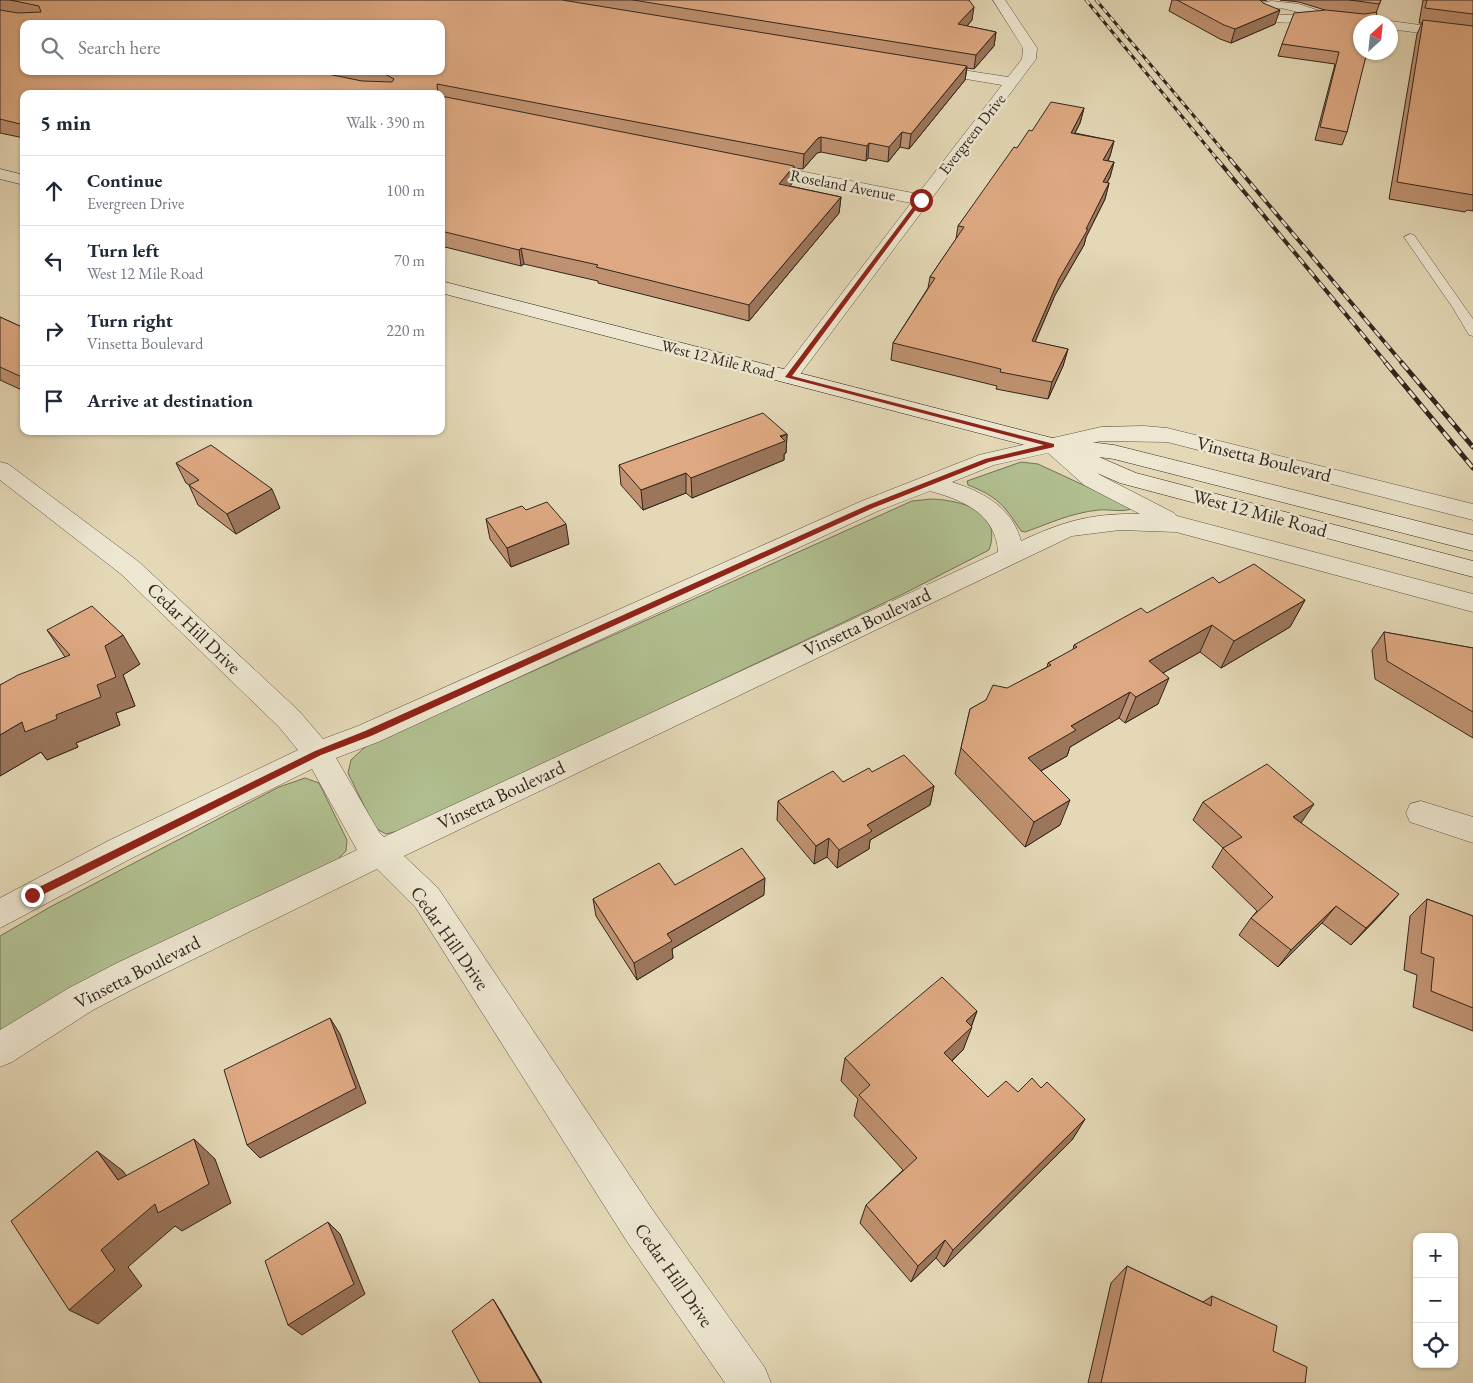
<!DOCTYPE html>
<meta charset="utf-8">
<style>
:root{--surface:#fff;--page:#f2f2f3;--text:#1f2937;--muted:#747a83;--line:#e0e1e3}
body{margin:0;font-family:"EB Garamond",serif;background:var(--page);color:var(--text)}
.controls{position:absolute;right:15px;bottom:15px;display:grid;overflow:hidden;border-radius:10px;box-shadow:0 1px 4px #0004}
.controls button{width:45px;height:45px;display:grid;place-items:center;padding:0;border:0;border-bottom:1px solid var(--line);background:var(--surface);color:var(--text);font:25px sans-serif}
.compass{position:absolute;left:1353px;top:15px;width:45px;height:45px;border-radius:50%;background:var(--surface);box-shadow:0 1px 4px #0004;rotate:27deg}
.stop{position:absolute;width:15px;height:15px;margin:-11px;border:4px solid #8f2418;border-radius:50%;background:#fff}
.stop.end{background:#8f2418;border-color:#fff;box-shadow:0 1px 5px #0008}
.list{margin:0;padding:0;list-style:none}
h2{display:flex;justify-content:space-between;align-items:center;height:65px;margin:0;padding:0 20px;font-size:21px}
h2 small{font-size:16px;font-weight:400;color:var(--muted)}
.list li{display:grid;grid-template-columns:32px 1fr auto;gap:15px;align-items:center;box-sizing:border-box;height:70px;padding:0 20px;border-top:1px solid var(--line)}
.list b{display:block;font-size:19px;white-space:nowrap}
.list p{margin:0;font-size:16px;white-space:nowrap;color:var(--muted)}
.list em{font-size:16px;font-style:normal;color:var(--muted)}
.icon{flex:none;width:28px;height:28px;fill:none;stroke:currentColor;stroke-width:2;stroke-linecap:round;stroke-linejoin:round}
.map{position:relative;flex:none;width:1473px;height:1383px;overflow:hidden}
.search{position:absolute;background:var(--surface);box-shadow:0 1px 4px #0004;left:20px;top:20px;width:425px;height:55px;display:flex;align-items:center;gap:12px;box-sizing:border-box;padding:0 18px;border-radius:10px;color:var(--muted);font-size:19px}
.panel{position:absolute;background:var(--surface);box-shadow:0 1px 4px #0004;left:20px;top:90px;width:425px;height:345px;border-radius:10px}
.map>svg:first-child{display:block}
.green{fill:#b1bf90;stroke:#727257}
.lines{fill:none;stroke-linecap:round;stroke-linejoin:round}
.lane-casing{stroke:#5e5244;stroke-width:1}
.street-casing{stroke:#5e5244;stroke-width:1}
.secondary-casing{stroke:#32261e;stroke-width:1}
.lane{fill:#ede6d0;fill-rule:evenodd}
.street{fill:#ede6d0;fill-rule:evenodd}
.secondary{fill:#ede6d0;fill-rule:evenodd}
.rail-far2-casing{stroke:#32261e;stroke-width:3}
.rail-far1-casing{stroke:#32261e;stroke-width:4}
.rail-casing{stroke:#32261e;stroke-width:5}
.rail-far2{stroke:#ede6d0;stroke-width:2;stroke-dasharray:5.5;stroke-linecap:butt}
.rail-far1{stroke:#ede6d0;stroke-width:2.5;stroke-dasharray:8;stroke-linecap:butt}
.rail{stroke:#ede6d0;stroke-width:3;stroke-dasharray:9;stroke-linecap:butt}
.wall{fill:#bf9170;stroke:#32261e;fill-rule:evenodd}
.shaded-wall{fill:#9b765b;stroke:#32261e}
.building{fill:#dea982;stroke:#32261e;fill-rule:evenodd}
.route{fill:#8f2418}
.labels{text-anchor:middle;dominant-baseline:central;stroke-width:5;stroke-linejoin:round;paint-order:stroke}
.far-street-label{font-size:16px;fill:#32261e;stroke:#ede6d0}
.street-label{font-size:19px;fill:#32261e;stroke:#ede6d0}
</style>
<div class="map">
<svg width="1473" height="1383" viewBox="0 0 1473 1383">
<rect width="100%" height="100%" fill="#e4d8b6"/>
<filter id="stains"><feTurbulence type="fractalNoise" baseFrequency=".004" numOctaves="4"/><feColorMatrix values="0 0 0 0 .2 0 0 0 0 .09 0 0 0 0 .02 0 0 0 .5 -.17"/></filter>
<radialGradient id="worn" r=".72"><stop offset=".6" stop-color="#630" stop-opacity="0"/><stop offset="1" stop-color="#630" stop-opacity=".3"/></radialGradient>
<path class="green" d="M1021,462L1038,464L1133,508C1124,513 1110,509 1099,510C1070,513 1051,523 1025,532L1021,531C1004,505 998,497 968,485L967,481Z
M931,499C961,500 1003,511 989,550L903,594L406,829L386,834L375,828L348,773L351,760L366,746L912,501Z
M305,778L319,783L347,840L346,851L334,863L0,1031V936L50,907L279,787Z"/>
<g class="lines">
<defs>
<path id="lane" d="M1410,234L1414,235L1473,319V336L1469,335L1453,308L1404,237Z"/>
<path id="street" d="M993,0H1005L1037,48L1036,59L795,381L788,383L781,381L778,377L781,373L911,203L758,173L750,168L758,163L918,194L1002,85L930,73L923,69L925,66L930,65L1008,77L1022,59L1023,48Z
M1272,1L1299,4L1323,12L1371,18L1377,22H1360V24C1348,23 1335,20 1322,20C1298,20 1270,31 1253,8L1260,3ZM1281,8L1306,14L1281,15L1267,9Z
M1390,21L1473,32V40L1390,29V22H1385Z
M1144,426L1167,428L1473,504V520L1167,442L1101,441L1069,448L1100,475L1174,513L1177,516L1473,594V612L1176,532L1120,530L1072,536L404,856L438,888L654,1212L765,1368L771,1383H725L626,1240L416,908L377,869L141,985L93,1010L12,1062L0,1067V1030L69,988L117,963L357,850L312,769L132,858L0,928V898L110,840L298,750L279,727L121,574L0,480V462L8,464L139,562L299,711L323,739L358,726L862,501L979,455L1101,427ZM1048,453L1084,485L1140,514C1092,513 1064,521 1021,541C1012,507 983,492 952,482L994,465ZM930,491C963,500 996,514 998,552L384,837L379,832L336,758L378,742L878,511Z
M1421,801L1473,817V843L1410,822L1406,813L1410,804Z"/>
<path id="secondary" d="M0,169L24,175V185L0,179Z
M441,281L1060,440L1072,445L1081,441L1114,445L1473,535V551L1114,459L1099,457L1136,473L1473,561V577L1120,483L1044,450L441,293Z"/>
</defs>
<use href="#lane" class="lane-casing"/>
<use href="#street" class="street-casing"/>
<use href="#secondary" class="secondary-casing"/>
<use href="#lane" class="lane"/>
<use href="#street" class="street"/>
<use href="#secondary" class="secondary"/>
<defs>
<path id="rail-far2" d="M1086,0L1218,160
M1096,0L1231,160"/>
<path id="rail-far1" d="M1217,159L1387,364
M1230,159L1403,364"/>
<path id="rail" d="M1386,363L1473,468
M1402,363L1473,447"/>
</defs>
<use href="#rail-far2" class="rail-far2-casing"/>
<use href="#rail-far1" class="rail-far1-casing"/>
<use href="#rail" class="rail-casing"/>
<use href="#rail-far2" class="rail-far2"/>
<use href="#rail-far1" class="rail-far1"/>
<use href="#rail" class="rail"/>
</g>
<path class="wall" d="M0,0H969L972,20L967,26L996,32L994,46L974,69L967,68L965,80L909,149L900,147L888,162L868,158L866,161L821,152L817,153L803,169L794,168V181L790,186L841,197L839,213L749,321L598,283V281L524,264L521,266L441,246V94H24V138L0,133ZM24,24L441,71H24Z
M1172,0H1267L1261,1L1275,24L1231,43L1220,39L1169,11Z
M1280,0H1381L1376,13L1347,132L1342,145L1315,140L1335,64L1278,56L1282,44L1325,10L1299,2Z
M1423,0H1473V211L1467,210L1465,212L1389,199L1417,34L1422,23H1419Z
M1084,108L1080,123L1075,133L1114,141L1110,156L1108,161L1114,162L1110,177L1107,183H1109L1105,199L1086,237L1084,245L1055,295L1035,342L1068,349L1063,366L1048,399L996,389L997,386L891,360L893,343L928,288L930,277L956,239L958,226L1017,148L1032,131Z
M0,317L24,328V391L0,380Z
M787,434L786,453L784,454V460L692,498L686,493L643,510L621,485L619,465Z
M176,463L280,508L236,534L198,505L189,485L186,483Z
M526,510L569,544L511,567L490,539L486,519Z
M1219,583L1305,600L1290,627L1221,668L1200,652L1163,673L1158,704L1125,723L1119,718L1070,747L1067,756L1041,771L1060,825L1025,847L955,774L970,709L1047,667L1048,663L1073,650L1074,645Z
M47,630L140,664L123,675L135,706L116,713L120,725L76,743L78,747L47,760L41,752L0,776V685L65,657Z
M1384,632L1473,648V738L1375,679L1372,650Z
M872,772L934,786L930,805L870,840L869,849L837,868L827,857L814,864L777,820L778,801L843,782Z
M1203,802L1301,823L1383,912L1351,945L1322,923L1278,967L1239,935L1251,918L1257,911L1212,867L1223,848L1193,820Z
M675,885L764,895L672,949L673,958L637,980L596,916L593,899Z
M1427,899L1473,916V1031L1413,1007L1417,975L1404,970L1410,916Z
M977,1011L963,1050L952,1061L988,1097L1041,1088L1085,1119L1072,1140L944,1267L936,1258L911,1282L860,1223L866,1205L903,1170L854,1116L858,1099L841,1081L845,1058Z
M1127,1266L1203,1302L1212,1296L1273,1351L1305,1383H1088L1111,1283Z"/>
<path class="shaded-wall" d="M974,7L972,20L956,38L958,24Z
M1280,10L1275,24L1231,43L1235,29Z
M996,32L994,46L974,69L976,55Z
M967,66L965,80L909,149L911,134Z
M1084,108L1080,123L1067,148L1071,133Z
M902,132L900,147L888,162L889,147Z
M821,137V152L817,153L803,169L804,154L818,138Z
M1114,141L1110,156L1099,176L1103,160Z
M869,143L868,158L866,161L867,146Z
M1114,162L1110,177L1099,198L1103,182Z
M794,166V181L779,200V184Z
M1109,183L1105,199L1086,237L1084,245L1055,295L1028,358L1032,341L1059,279Z
M841,197L839,213L749,321V305Z
M521,248L524,264L521,266L519,250Z
M1068,349L1063,366L1048,399L1052,382Z
M787,434L786,453L784,454V460L692,498L691,478Z
M686,473V493L643,510L641,490Z
M272,489L280,508L236,534L227,514Z
M566,524L569,544L511,567L507,548Z
M1305,600L1290,627L1221,668L1234,641Z
M1212,625L1200,652L1138,687L1149,661Z
M123,635L140,664L123,675L135,706L116,713L120,725L76,743L78,747L47,760L41,752L0,776V735L22,722L56,715L105,646Z
M1169,678L1158,704L1125,723L1136,697Z
M1130,692L1119,718L1070,747L1067,756L1019,783L1028,758L1071,726Z
M934,786L930,805L870,840L869,849L837,868L839,850L867,825Z
M1070,800L1060,825L1025,847L1034,822Z
M1314,804L1301,823L1293,817Z
M829,838L827,857L814,864L816,846Z
M765,878L764,895L672,949L673,958L637,980L634,963L667,934Z
M1399,894L1383,912L1351,945L1366,928Z
M1336,906L1322,923L1278,967L1291,950Z
M977,1011L970,1029L972,1027L963,1050L936,1075L944,1053L966,1021Z
M330,1018L340,1034L366,1103L260,1158L247,1145Z
M1085,1119L1072,1140L944,1267L953,1250Z
M194,1139L215,1159L231,1203L182,1231L175,1226L128,1267L142,1286L98,1324L69,1310L101,1250Z
M97,1151L123,1171L143,1199L118,1180Z
M328,1222L340,1234L365,1294L302,1335L288,1325Z
M945,1240L936,1258L911,1282L918,1266Z
M493,1299L500,1310L542,1383H541Z"/>
<path class="building" d="M10,0H562L967,66L911,134L902,132L889,147L869,143L867,146L821,137L818,138L804,154L437,84L438,94H24V125L0,119V10L18,13L41,12L39,6ZM24,24H441V71H372L385,74L394,79L392,82L362,81L313,71H24Z
M633,0H969L974,7L958,24L996,32L976,55Z
M1177,0H1260L1263,3L1280,10L1235,29L1224,25Z
M1350,0H1381L1379,4Z
M1427,0H1473V14L1425,8Z
M1326,10L1364,14L1377,12L1375,22H1360V52H1367L1347,132L1320,127L1339,52L1282,44L1294,13Z
M1423,20L1473,26V195L1397,182Z
M441,96L794,166L779,184L841,197L749,305L596,267L598,265L521,248L519,250L441,231Z
M1051,102L1084,108L1071,133L1114,141L1103,160L1114,162L1103,182L1109,183L1086,229H1088L1059,279L1032,341L1068,349L1052,382L1000,372L1001,369L893,343L935,278L930,277L964,227L958,226L1014,147L1017,148L1029,130L1032,131Z
M0,317L24,328V378L0,367Z
M763,413L787,434L780,436L785,441L691,478L686,473L641,490L619,465Z
M211,445L272,489L227,514L189,485L199,480L176,463Z
M547,502L566,524L507,548L486,519L522,506L526,510Z
M1254,564L1305,600L1234,641L1212,625L1149,661L1169,678L1136,697L1130,692L1071,726L1076,730L1028,758L1070,800L1034,822L961,748L970,709L986,700L993,685L1007,688L1051,665L1048,663L1077,647L1074,645L1141,608L1147,613L1213,577L1219,583Z
M92,606L123,635L105,646L116,677L97,685L101,697L56,715L57,719L25,732L22,722L0,735V685L18,675L70,655L47,630Z
M1384,632L1473,648V712L1387,661Z
M904,755L934,786L867,825L872,831L839,850L829,838L816,846L778,801L833,771L843,782L869,768L872,772Z
M1267,764L1314,804L1293,817L1399,894L1366,928L1336,906L1291,950L1251,918L1273,897L1223,848L1242,837L1203,802Z
M742,848L765,878L667,934L672,941L634,963L593,899L659,863L675,885Z
M1427,899L1473,916V1008L1431,991L1434,958L1421,953Z
M942,977L977,1011L966,1021L972,1027L944,1053L988,1097L1006,1081L1018,1092L1032,1078L1041,1088L1047,1082L1085,1119L953,1250L945,1240L918,1266L866,1205L917,1158L859,1095L870,1085L845,1058Z
M330,1018L356,1088L247,1145L224,1070Z
M194,1139L209,1184L158,1213L155,1204L101,1250L115,1270L69,1310L11,1221L97,1151L118,1180Z
M328,1222L354,1284L288,1325L265,1261Z
M1127,1266L1211,1306L1212,1296L1277,1326L1273,1351L1307,1367L1305,1383H1101Z
M493,1299L541,1383H480L452,1331Z"/>
<path class="route" d="M919,199L923,200L792,376L1054,444V447L989,462L873,508L371,736L321,755L36,898H29V892L315,751L365,731L868,505L985,459L1044,445L785,377Z"/>
<g class="labels">
<g class="far-street-label">
<text transform="translate(972 134) rotate(-52)">Evergreen Drive</text>
<text transform="translate(843 185) rotate(11)">Roseland Avenue</text>
<text transform="translate(718 359) rotate(14)">West 12 Mile Road</text>
</g>
<g class="street-label">
<text transform="translate(1264 459) rotate(14)">Vinsetta Boulevard</text>
<text transform="translate(1260 513) rotate(15)">West 12 Mile Road</text>
<text transform="translate(867 622) rotate(-25)">Vinsetta Boulevard</text>
<text transform="translate(194 628) rotate(44)">Cedar Hill Drive</text>
<text transform="translate(501 795) rotate(-25)">Vinsetta Boulevard</text>
<text transform="translate(450 938) rotate(55)">Cedar Hill Drive</text>
<text transform="translate(137 972) rotate(-27)">Vinsetta Boulevard</text>
<text transform="translate(674 1275) rotate(55)">Cedar Hill Drive</text>
</g>
</g>
<rect width="100%" height="100%" filter="url(#stains)"/>
<rect width="100%" height="100%" fill="url(#worn)"/>
</svg>
<div class="controls">
<button>+</button>
<button>−</button>
<button><svg class="icon" aria-label="locate" viewBox="0 0 24 24"><circle cx="12" cy="12" r="6"/><path d="M12 2v4M12 18v4M2 12h4M18 12h4"/></svg></button>
</div>
<svg class="compass" viewBox="-18 -18 36 36"><path d="M0-13l5 13h-10z" fill="#e53935"/><path d="M0 13l5-13h-10z" fill="#747a83"/></svg>
<div class="stop" style="left:921px;top:200px"></div>
<div class="stop end" style="left:32px;top:895px"></div>
<div class="search"><svg class="icon" aria-label="search" viewBox="0 0 24 24"><circle cx="10" cy="10" r="6"/><path d="M15 15l6 6"/></svg>Search here</div>
<section class="panel">
<h2>5 min<small>Walk · 390 m</small></h2>
<ul class="list">
<li><svg class="icon" aria-label="ahead" viewBox="0 0 24 24"><path d="M12 20V5M6 11l6-6 6 6"/></svg><div><b>Continue</b><p>Evergreen Drive</p></div><em>100 m</em></li>
<li><svg class="icon" aria-label="left" viewBox="0 0 24 24"><path d="M17 20v-9H6M10 6l-5 5 5 5"/></svg><div><b>Turn left</b><p>West 12 Mile Road</p></div><em>70 m</em></li>
<li><svg class="icon" aria-label="right" viewBox="0 0 24 24"><path d="M7 20v-9h11M14 6l5 5-5 5"/></svg><div><b>Turn right</b><p>Vinsetta Boulevard</p></div><em>220 m</em></li>
<li><svg class="icon" aria-label="arrive" viewBox="0 0 24 24"><path d="M6 21V4h12l-3 4 3 4H6"/></svg><div><b>Arrive at destination</b></div></li>
</ul>
</section>
</div>
